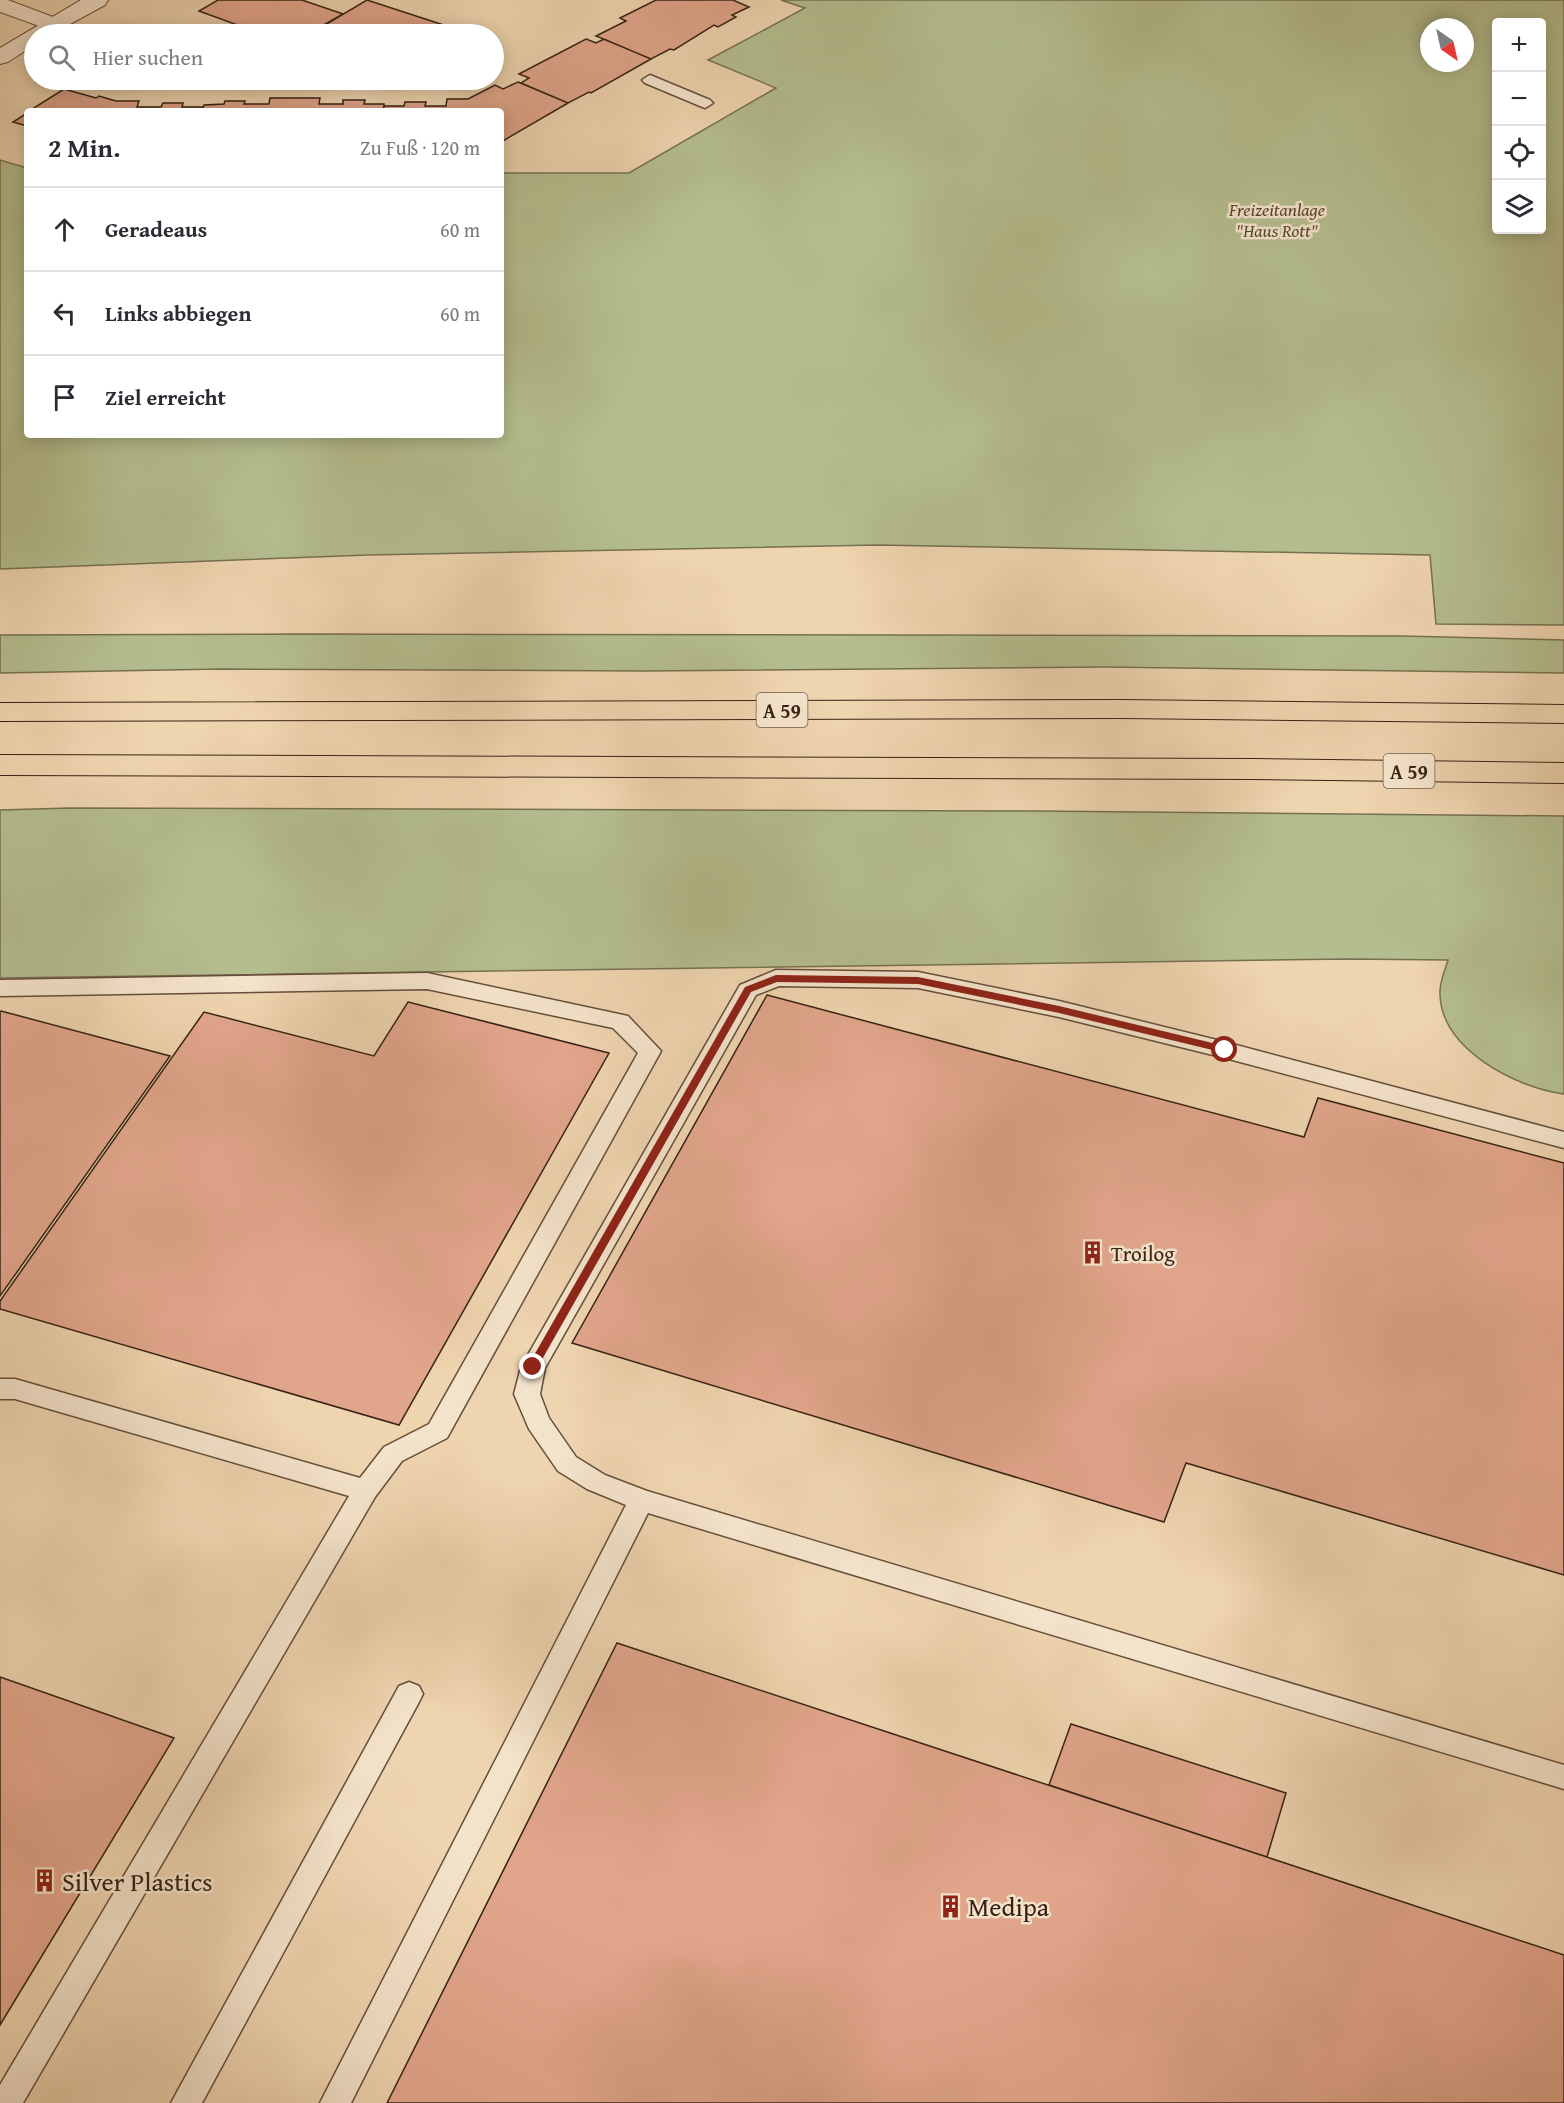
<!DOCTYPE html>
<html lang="de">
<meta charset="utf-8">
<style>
:root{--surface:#fff;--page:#f2f2f3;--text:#2b2b33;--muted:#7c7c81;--line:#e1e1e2}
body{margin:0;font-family:"Gentium Book Plus",serif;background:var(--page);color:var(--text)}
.controls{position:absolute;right:18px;top:18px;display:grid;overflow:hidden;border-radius:6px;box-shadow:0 3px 15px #0003}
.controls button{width:54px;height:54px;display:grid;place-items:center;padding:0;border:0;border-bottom:2px solid var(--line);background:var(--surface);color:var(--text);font:30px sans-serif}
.compass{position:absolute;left:1420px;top:18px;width:54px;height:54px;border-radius:50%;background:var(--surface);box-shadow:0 3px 15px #0003;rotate:146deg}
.stop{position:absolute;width:18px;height:18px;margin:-14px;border:4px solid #8f2418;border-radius:50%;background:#fff}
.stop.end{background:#8f2418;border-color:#fff;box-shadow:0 2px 6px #0008}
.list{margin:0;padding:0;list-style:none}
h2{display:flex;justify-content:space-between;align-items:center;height:78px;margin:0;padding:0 24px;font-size:26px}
h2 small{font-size:20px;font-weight:400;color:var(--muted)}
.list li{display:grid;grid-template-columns:39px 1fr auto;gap:18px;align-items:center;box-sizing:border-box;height:84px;padding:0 24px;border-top:2px solid var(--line)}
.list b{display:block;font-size:22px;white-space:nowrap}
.list em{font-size:20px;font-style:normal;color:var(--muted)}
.icon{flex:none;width:33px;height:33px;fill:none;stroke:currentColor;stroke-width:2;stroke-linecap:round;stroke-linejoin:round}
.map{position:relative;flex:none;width:1564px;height:2103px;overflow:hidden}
.search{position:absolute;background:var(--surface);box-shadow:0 3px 15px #0003;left:24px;top:24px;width:480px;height:66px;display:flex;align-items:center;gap:15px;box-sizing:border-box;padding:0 21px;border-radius:33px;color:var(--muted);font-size:22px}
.panel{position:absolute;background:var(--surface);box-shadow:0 3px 15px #0003;left:24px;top:108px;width:480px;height:330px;border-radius:6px}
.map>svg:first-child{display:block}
.green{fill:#b4bd8e;stroke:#767051;stroke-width:1.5;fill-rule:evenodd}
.building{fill:#e1a58b;stroke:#372214;stroke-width:1.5}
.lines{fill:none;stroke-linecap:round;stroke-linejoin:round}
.service-casing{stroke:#654e3b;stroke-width:3}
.minor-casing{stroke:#654e3b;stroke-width:2}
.tertiary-casing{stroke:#654e3b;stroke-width:2}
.motorway-casing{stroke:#372214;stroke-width:2}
.service{fill:#f4e3cb;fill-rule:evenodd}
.minor{fill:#f4e3cb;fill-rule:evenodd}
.tertiary{fill:#f4e3cb;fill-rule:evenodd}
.motorway{fill:#eed4af;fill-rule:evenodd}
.route{fill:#8f2418}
.labels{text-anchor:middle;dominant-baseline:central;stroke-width:5;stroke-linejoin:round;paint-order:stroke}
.far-park-label{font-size:18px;font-style:italic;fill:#564932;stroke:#f4e3cb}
.shield{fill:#f4e3cb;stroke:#705c4b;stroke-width:1.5}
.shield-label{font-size:20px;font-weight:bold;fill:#372214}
.poi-label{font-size:21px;fill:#372214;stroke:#f4e3cb;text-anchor:start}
.near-poi-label{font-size:26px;fill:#372214;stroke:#f4e3cb;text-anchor:start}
</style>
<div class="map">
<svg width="1564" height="2103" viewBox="0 0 1564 2103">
<rect width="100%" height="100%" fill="#eed4af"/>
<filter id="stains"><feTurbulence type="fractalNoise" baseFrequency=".00333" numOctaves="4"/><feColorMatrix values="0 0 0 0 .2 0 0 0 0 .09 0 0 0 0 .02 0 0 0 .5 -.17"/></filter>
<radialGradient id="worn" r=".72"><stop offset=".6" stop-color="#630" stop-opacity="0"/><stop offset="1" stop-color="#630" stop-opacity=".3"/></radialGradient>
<path class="green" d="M781,0H1564V625L1436,624L1430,555L878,545L368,555L0,569V160L27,168V435H501V173H629L776,88L708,60L805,8ZM1542,22V230H1496V22ZM1429,27H1465V63H1429Z
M297,634L1402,636L1564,640V673L1105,667L644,671L220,669L0,673V635Z
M70,808L1037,811L1564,816V1094C1517,1088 1442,1050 1440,995C1439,982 1445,971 1448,960L1348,959L0,978V810Z"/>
<path class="building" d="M218,0H302L343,14L308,34H262L199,11Z
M367,0L465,32L461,34H329L330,33L318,29Z
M656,0H733L749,7L732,15L736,17L718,27L714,25L674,50L670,49L651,59L596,36L626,21L620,18Z
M586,39L596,43L604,39L651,59L591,93L589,92L568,103L521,83L529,78L519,74Z
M518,82L568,103L501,142V111H383L384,106H404L405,102H426L425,106H446L447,99H468L495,85L503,89Z
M64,89L96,98L99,96L116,101H139L137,107H161L163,103H183L182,107H203L202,111H29Z
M270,98H320L319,104H343V100H365L364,104H384V106L383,111H202L204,105L224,104L225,101H245L244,104H269Z
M27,113V126L13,122Z
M767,995L1304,1137L1318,1098L1564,1163V1575L1186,1463L1164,1522L572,1343Z
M408,1002L609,1053L399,1425L0,1309V1301L204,1012L374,1056Z
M1,1011L170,1056L0,1296V1012Z
M617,1643L1564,1955V2103H387Z
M0,1677L174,1738L0,2025Z
M1071,1724L1286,1793L1267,1857L1049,1785Z"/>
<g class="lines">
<defs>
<path id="service" d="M650,75L710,100L713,103L705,108L700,106L645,83L642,80Z
M776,970L918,972L1059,1001L1225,1042L1564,1132V1148L1225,1058L1059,1017L918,988L779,986L756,995L545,1368L540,1394L549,1418L576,1457L605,1475L647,1491L1564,1765V1789L648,1513L351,2103H320L626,1505L587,1489L558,1471L529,1429L514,1394L521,1367L740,985Z
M427,973L628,1016L661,1051L447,1438L402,1461L375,1497L23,2103H0V2085L349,1496L15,1399H0V1379H15L360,1478L384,1447L429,1424L638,1053L613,1028L427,989L0,996V980Z
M409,1682L419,1686L423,1694L419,1702L202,2103H171L399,1686Z"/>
<path id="minor" d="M0,0H8L61,20L64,25L61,30L53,31L0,12Z"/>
<path id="tertiary" d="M81,0H108L105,5L52,34H34V45L8,62L0,64V48Z"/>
<path id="motorway" d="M1122,700L1564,705V723L1122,718L0,721V703Z
M0,755L1254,759L1564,763V783L1254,779L0,775Z"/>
</defs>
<use href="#service" class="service-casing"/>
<use href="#minor" class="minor-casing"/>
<use href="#tertiary" class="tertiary-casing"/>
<use href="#motorway" class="motorway-casing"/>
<use href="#service" class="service"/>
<use href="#minor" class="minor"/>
<use href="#tertiary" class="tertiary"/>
<use href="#motorway" class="motorway"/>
</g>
<path class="route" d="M776,975L918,977L1059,1006L1225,1046L1229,1050L1225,1053L1059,1013L918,984L777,982L751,992L536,1370H529V1364L745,987Z"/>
<defs>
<symbol id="building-bare" viewBox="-9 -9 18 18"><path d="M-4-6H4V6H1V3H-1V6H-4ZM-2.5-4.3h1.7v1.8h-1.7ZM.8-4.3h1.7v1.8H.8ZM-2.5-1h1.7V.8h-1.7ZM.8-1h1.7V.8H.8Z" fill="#8f2418" stroke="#f4e3cb" stroke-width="2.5" paint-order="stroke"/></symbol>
</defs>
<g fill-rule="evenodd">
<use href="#building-bare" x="1076" y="1236" width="33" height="33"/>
<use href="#building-bare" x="28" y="1864" width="33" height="33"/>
<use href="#building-bare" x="934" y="1890" width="33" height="33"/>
</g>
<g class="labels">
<g class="far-park-label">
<text x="1277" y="209">Freizeitanlage<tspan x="1277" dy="21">"Haus Rott"</tspan></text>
</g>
<g class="shield">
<rect x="756.5" y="693" width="51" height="34" rx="4.5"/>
<rect x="1383.5" y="754" width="51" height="34" rx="4.5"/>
</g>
<g class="shield-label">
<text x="782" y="710">A 59</text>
<text x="1409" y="771">A 59</text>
</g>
<g class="poi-label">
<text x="1111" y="1253">Troilog</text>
</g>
<g class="near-poi-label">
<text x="62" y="1881">Silver Plastics</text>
<text x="968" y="1906">Medipa</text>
</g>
</g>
<rect width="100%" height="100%" filter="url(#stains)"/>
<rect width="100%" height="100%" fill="url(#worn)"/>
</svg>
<div class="controls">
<button>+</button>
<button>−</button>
<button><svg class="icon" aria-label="locate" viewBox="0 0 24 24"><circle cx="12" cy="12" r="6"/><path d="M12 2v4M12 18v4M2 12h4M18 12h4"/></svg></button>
<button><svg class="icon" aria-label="layers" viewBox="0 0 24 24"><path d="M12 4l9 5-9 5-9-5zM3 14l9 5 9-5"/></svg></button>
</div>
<svg class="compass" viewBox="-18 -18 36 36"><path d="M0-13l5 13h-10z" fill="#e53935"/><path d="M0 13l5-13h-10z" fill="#7c7c81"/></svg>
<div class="stop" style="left:1225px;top:1050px"></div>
<div class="stop end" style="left:533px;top:1367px"></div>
<div class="search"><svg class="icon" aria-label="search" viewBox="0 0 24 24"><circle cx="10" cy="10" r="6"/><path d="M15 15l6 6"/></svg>Hier suchen</div>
<section class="panel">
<h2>2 Min.<small>Zu Fuß · 120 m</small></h2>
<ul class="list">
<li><svg class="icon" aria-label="ahead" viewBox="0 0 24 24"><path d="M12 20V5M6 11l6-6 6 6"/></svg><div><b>Geradeaus</b></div><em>60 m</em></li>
<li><svg class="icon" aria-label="left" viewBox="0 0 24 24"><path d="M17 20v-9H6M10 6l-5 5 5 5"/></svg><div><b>Links abbiegen</b></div><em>60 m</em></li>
<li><svg class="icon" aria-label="arrive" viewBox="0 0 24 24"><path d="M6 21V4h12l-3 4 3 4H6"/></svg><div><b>Ziel erreicht</b></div></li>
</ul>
</section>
</div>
